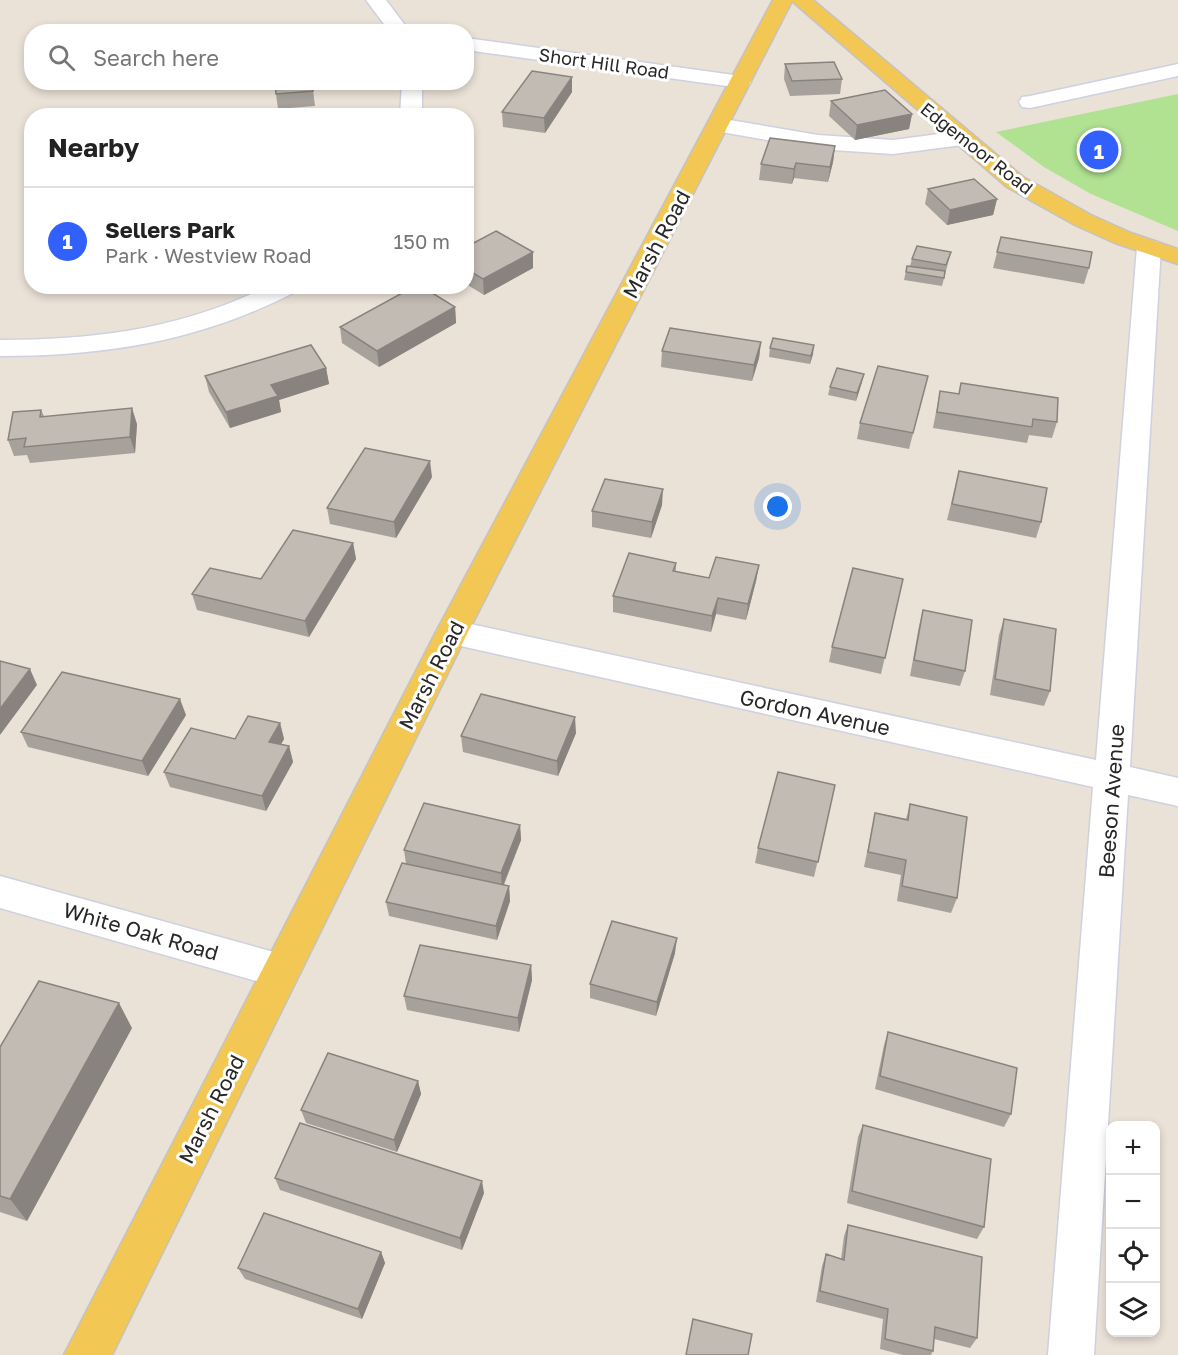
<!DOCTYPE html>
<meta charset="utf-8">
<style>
:root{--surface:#fff;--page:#f2f2f2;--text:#222;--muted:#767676;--line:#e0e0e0;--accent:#3260fc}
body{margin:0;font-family:"Golos Text",sans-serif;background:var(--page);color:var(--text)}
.controls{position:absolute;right:18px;bottom:18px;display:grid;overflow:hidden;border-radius:12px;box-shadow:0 3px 9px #0003}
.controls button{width:54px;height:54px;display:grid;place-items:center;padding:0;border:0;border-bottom:2px solid var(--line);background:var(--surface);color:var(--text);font:30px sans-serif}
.you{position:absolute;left:778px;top:507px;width:21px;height:21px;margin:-15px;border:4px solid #fff;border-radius:50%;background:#1a73e8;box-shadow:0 0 0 9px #1a73e833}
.badge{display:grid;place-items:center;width:39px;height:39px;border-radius:50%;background:var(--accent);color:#fff;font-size:20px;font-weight:700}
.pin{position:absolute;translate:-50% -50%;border:3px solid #fff;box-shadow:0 2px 6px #0006}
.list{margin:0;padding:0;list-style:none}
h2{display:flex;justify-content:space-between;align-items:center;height:78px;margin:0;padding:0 24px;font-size:26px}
h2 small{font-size:20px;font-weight:400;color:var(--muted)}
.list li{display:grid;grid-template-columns:39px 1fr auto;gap:18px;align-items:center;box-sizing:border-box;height:108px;padding:0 24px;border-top:2px solid var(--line)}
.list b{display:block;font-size:22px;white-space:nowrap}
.list p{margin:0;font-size:20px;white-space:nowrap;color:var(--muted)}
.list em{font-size:20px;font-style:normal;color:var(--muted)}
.icon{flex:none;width:33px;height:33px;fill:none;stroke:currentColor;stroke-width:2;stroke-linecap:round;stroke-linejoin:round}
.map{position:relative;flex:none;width:1178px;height:1355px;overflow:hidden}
.search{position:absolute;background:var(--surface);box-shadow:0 3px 9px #0003;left:24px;top:24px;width:450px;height:66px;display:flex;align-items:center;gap:15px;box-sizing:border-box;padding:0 21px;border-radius:24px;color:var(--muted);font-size:22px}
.panel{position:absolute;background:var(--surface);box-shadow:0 3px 9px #0003;left:24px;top:108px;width:450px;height:186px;border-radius:24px}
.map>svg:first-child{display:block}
.green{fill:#b1e292}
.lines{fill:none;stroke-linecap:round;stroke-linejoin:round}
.minor-casing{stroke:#cdd1e0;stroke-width:3}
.major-casing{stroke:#c3c3c3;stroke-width:3}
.minor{fill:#fff;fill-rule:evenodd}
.major{fill:#f2c754;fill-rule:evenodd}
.wall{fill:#a7a19b}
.shaded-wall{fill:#88837e}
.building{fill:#c2bbb4;stroke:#88837e;stroke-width:1.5}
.labels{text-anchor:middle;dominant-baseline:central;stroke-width:6;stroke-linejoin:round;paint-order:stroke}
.far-street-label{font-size:18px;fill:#272727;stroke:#fff}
.street-label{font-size:21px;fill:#272727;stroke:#fff}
</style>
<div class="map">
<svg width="1178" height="1355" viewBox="0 0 1178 1355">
<rect width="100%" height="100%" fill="#eae1d7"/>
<path class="green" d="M1178,94V231L1091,194L1044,167L996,132Z"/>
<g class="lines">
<defs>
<path id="minor" d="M366,0H386L410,32H390Z
M466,38L741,76L748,78L751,82L748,86L741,88L466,50Z
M1178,64V76L1030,108L1022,107L1019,102L1022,97L1030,96Z
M402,82H422V116H400Z
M718,118L818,135L893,140L962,131L970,133L973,138L970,143L962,145L893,154L818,149L710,130L707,125L710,120Z
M1149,240L1158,242L1161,247L1130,767L1178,778V806L1128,795L1094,1355H1048L1093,787L452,644L441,640L436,632L441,624L452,620L1096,760L1137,247L1140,242Z
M268,286H300L297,291C201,341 107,356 0,356V340C94,340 183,329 268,286Z
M0,876L281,954L295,959L300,971L295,983L281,988L0,908Z"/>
<path id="major" d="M773,0H813L1023,177L1091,215L1131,233L1178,249V264L1115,243L1075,225L1007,187L792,1L468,632L112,1355H64L436,632Z"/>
</defs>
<use href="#minor" class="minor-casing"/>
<use href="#major" class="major-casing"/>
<use href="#minor" class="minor"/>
<use href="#major" class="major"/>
</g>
<path class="wall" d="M785,64L842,79L840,94L790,96L784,79Z
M312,82L315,106L278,109L276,94Z
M572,92L545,133L503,127L502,112Z
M831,101L912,114L909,129L855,140L829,116Z
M835,146L833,162L828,182L794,178L792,184L759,180L761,164Z
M928,189L997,199L993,215L947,225L925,204Z
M1001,237L1089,268L1084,284L993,268Z
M466,247L533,268L484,295L466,284Z
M951,252L942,286L904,280L907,266H910L912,259Z
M455,307L456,323L379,367L342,343L340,327Z
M761,342L759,358L752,381L661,367L662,351Z
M770,348L813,354L810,364L769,357Z
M326,368L329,384L279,400L281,412L230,428L209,392L205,376Z
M862,382L856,401L828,395L830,387Z
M961,383L1057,422L1052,438L1029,435L1027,443L933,428L940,391L959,394Z
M924,392L909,449L857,439L860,423Z
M41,410L44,416L137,424L135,453L30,463L27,455L14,456L8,440Z
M959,471L1041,522L1036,538L947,520Z
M432,477L396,538L330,524L327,508Z
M662,505L651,538L592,527V511Z
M353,543L356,559L309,637L197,610L192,594L261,579Z
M676,563V571L709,578L759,565L756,581L746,620L716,614L711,632L613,612V596Z
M903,579L881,674L829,662L832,647Z
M923,610L965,671L960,686L910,676L919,626Z
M1004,619L1050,691L1044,706L990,695L999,635Z
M186,715L148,776L28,747L21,732Z
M280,723L284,739L281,744L289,746L293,762L266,811L170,787L164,772L235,739Z
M576,733L558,776L463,752L461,736Z
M835,785L814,877L755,863L758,848Z
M910,804L957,898L951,913L897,901L901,875L864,867L875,813L906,819Z
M520,825L521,840L504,885L509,886L510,901L497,940L389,916L386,902L406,864L404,850Z
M675,953L656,1016L590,998V984Z
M531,965L532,980L519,1032L407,1010L404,996Z
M132,1028L27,1221L0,1212V1047Z
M888,1032L1011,1114L1004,1127L875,1089L884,1045Z
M418,1081L421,1094L397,1152L306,1123L301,1110Z
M863,1125L984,1227L977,1239L847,1203L858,1137Z
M275,1178L484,1193L462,1250L280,1190Z
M848,1225L977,1338L970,1348L934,1339L933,1351L931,1355H903L880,1349L883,1319L816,1302L822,1266L826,1254L841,1259L844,1236Z
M381,1252L385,1263L362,1319L245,1279L238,1268Z"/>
<path class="shaded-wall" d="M572,77V92L545,133L544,118Z
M912,114L909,129L855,140L857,125Z
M835,146L833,162L828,182L830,167Z
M796,163L794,178L792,184L794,169Z
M997,199L993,215L947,225L950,210Z
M533,252V268L484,295L483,279Z
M455,307L456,323L379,367L377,351Z
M761,342L759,358L752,381L754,365Z
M814,345L813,354L810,364L811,356Z
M326,368L329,384L279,400L281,412L230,428L226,412L271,385Z
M864,374L862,382L856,401L857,393Z
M132,408L137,424L135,453L130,437Z
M430,461L432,477L396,538L394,522Z
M663,489L662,505L651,538L652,522Z
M353,543L356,559L309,637L305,621Z
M759,565L756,581L746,620L748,604Z
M718,598L716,614L711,632L712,616Z
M30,669L37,685L0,735V709Z
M180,699L186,715L148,776L142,761Z
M575,717L576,733L558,776L557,761Z
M280,723L284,739L274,757L269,742Z
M289,746L293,762L266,811L262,796Z
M520,825L521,840L502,888L501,873Z
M509,886L510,901L497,940L496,926Z
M677,938L675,953L656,1016L657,1002Z
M531,965L532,980L519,1032L518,1018Z
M119,1003L132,1028L27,1221L10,1199Z
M418,1081L421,1094L397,1152L394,1140Z
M482,1181L484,1193L462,1250L460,1238Z
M381,1252L385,1263L362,1319L358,1309Z"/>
<path class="building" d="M834,62L842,79L792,81L785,64Z
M532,71L572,77L544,118L502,112Z
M275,82H312L313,91L276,94Z
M885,90L912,114L857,125L831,101Z
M770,138L835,146L830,167L796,163L794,169L761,164Z
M974,179L997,199L950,210L928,189Z
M496,231L533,252L483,279L466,269V247Z
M1001,237L1092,252L1089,268L997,252Z
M917,246L951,252L946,265L912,259Z
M907,266L945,271L944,278L906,272Z
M415,286H421L455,307L377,351L340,327Z
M670,328L761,342L754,365L662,351Z
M773,338L814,345L811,356L770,348Z
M311,345L326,368L271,385L278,396L226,412L205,376Z
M878,366L928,376L913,433L860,423Z
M837,368L864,374L857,393L830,387Z
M961,383L1058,398L1057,422L1033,419L1032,427L937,412L940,391L959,394Z
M132,408L130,437L24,447L26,438L8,440L13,412L41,410L40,417Z
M365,448L430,461L394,522L327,508Z
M959,471L1047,488L1041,522L952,504Z
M605,479L663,489L652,522L592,511Z
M293,530L353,543L305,621L192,594L210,568L261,579Z
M629,553L676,563L673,571L709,578L716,557L759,565L748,604L718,598L712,616L613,596Z
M853,568L903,579L885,658L832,647Z
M923,610L972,620L965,671L914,660Z
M1004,619L1056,629L1050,691L995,679Z
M0,661L30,669L0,709Z
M62,672L180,699L142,761L21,732Z
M481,694L575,717L557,761L461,736Z
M248,716L280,723L269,742L289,746L262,796L164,772L191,728L235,739Z
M778,772L835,785L818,862L758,848Z
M424,803L520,825L501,873L404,850Z
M910,804L967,817L957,898L902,886L906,860L868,852L875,813L908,820Z
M402,863L509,886L496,926L386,902Z
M612,921L677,938L657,1002L590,984Z
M420,945L531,965L518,1018L404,996Z
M39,981L119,1003L10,1199L0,1196V1047Z
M888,1032L1017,1068L1011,1114L880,1076Z
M328,1053L418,1081L394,1140L301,1110Z
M300,1123L482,1181L460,1238L275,1178Z
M863,1125L991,1159L984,1227L852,1191Z
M264,1213L381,1252L358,1309L238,1268Z
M848,1225L982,1257L977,1338L935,1327L933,1351L885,1339L888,1309L820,1291L826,1254L844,1260Z
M693,1319L752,1334L748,1355H686Z"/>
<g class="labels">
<g class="far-street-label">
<text transform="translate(604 63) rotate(8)">Short Hill Road</text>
<text transform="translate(977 148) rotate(38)">Edgemoor Road</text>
</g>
<g class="street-label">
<text transform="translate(656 244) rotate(-62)">Marsh Road</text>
<text transform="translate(431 675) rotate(-63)">Marsh Road</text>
<text transform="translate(815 712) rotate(12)">Gordon Avenue</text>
<text transform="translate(1111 801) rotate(-86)">Beeson Avenue</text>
<text transform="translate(141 931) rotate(16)">White Oak Road</text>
<text transform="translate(211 1109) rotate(-63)">Marsh Road</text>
</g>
</g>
</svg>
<div class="controls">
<button>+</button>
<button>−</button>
<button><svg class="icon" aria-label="locate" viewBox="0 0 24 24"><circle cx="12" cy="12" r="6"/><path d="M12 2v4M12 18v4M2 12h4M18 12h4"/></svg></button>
<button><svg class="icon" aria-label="layers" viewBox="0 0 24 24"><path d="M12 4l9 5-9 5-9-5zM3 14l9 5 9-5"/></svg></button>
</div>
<div class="you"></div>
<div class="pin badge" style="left:1099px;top:150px">1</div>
<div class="search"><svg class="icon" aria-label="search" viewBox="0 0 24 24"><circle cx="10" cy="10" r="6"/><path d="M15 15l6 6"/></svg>Search here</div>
<section class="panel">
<h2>Nearby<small></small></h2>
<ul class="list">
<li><span class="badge">1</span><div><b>Sellers Park</b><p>Park · Westview Road</p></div><em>150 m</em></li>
</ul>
</section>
</div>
